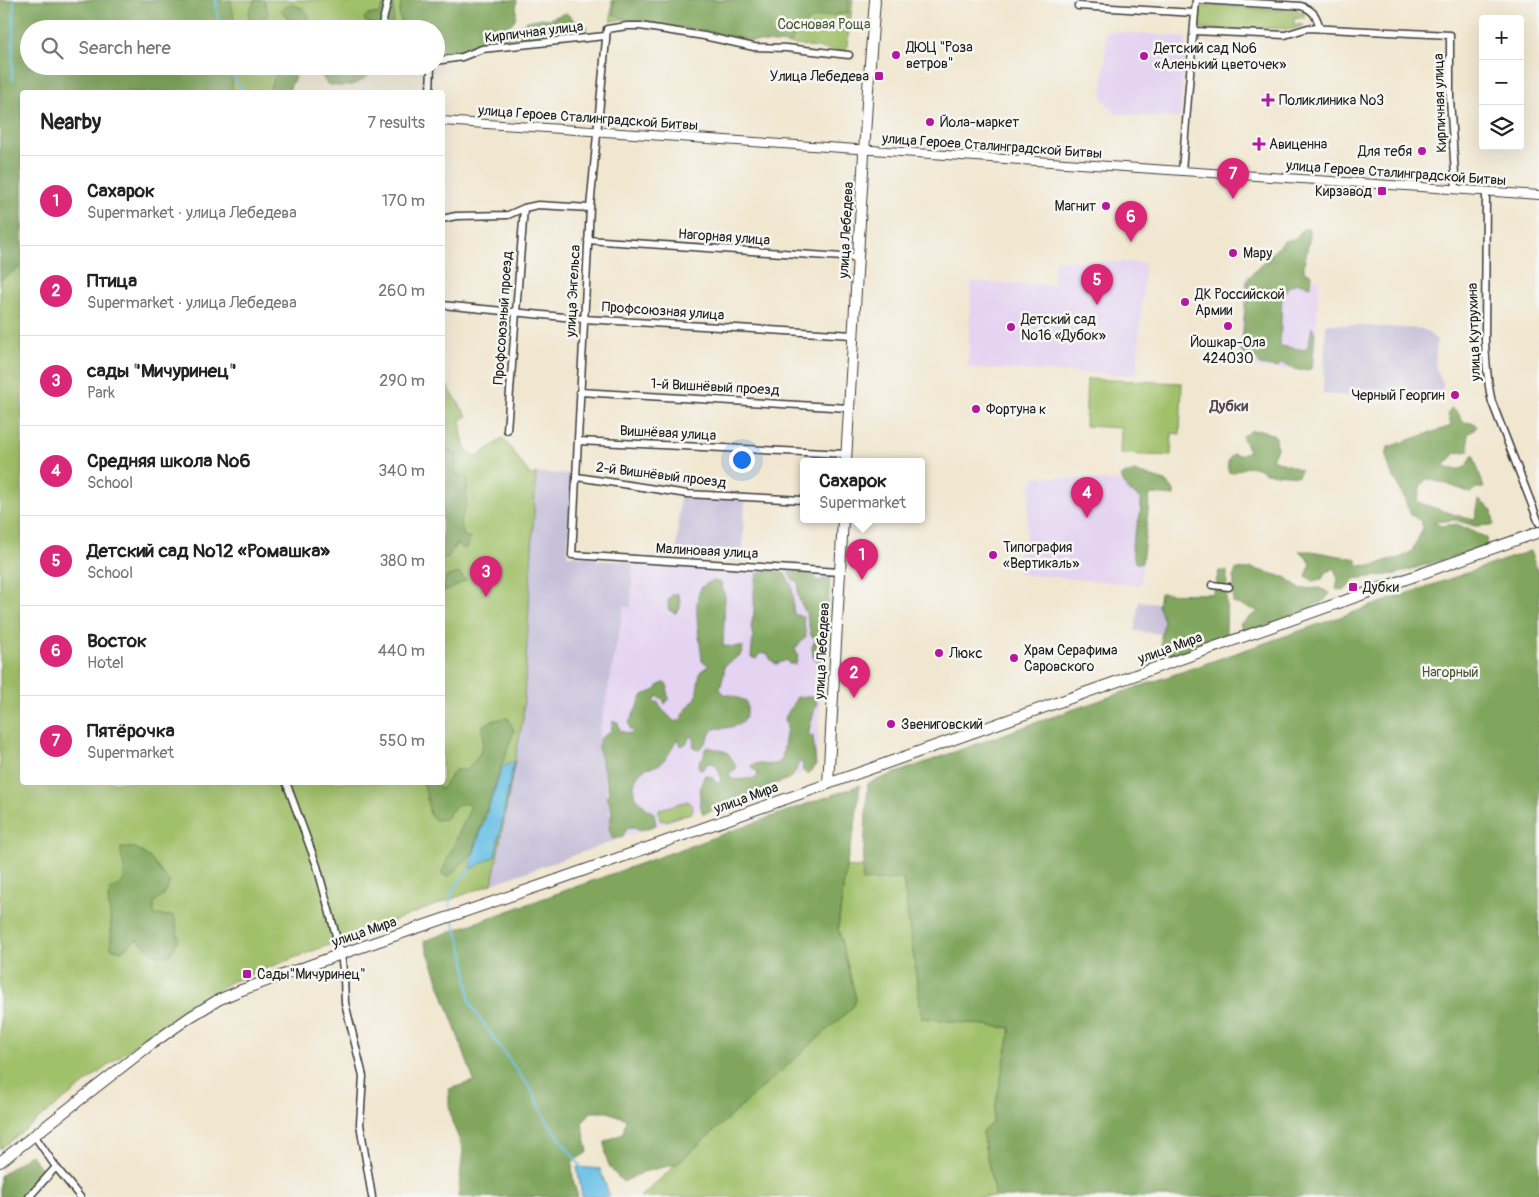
<!DOCTYPE html>
<meta charset="utf-8">
<style>
:root{--surface:#fff;--page:#f6f6f6;--text:#222;--muted:#767676;--line:#e0e0e0;--accent:#db2777}
body{margin:0;font-family:Pangolin,sans-serif;background:var(--page);color:var(--text)}
.controls{position:absolute;right:15px;top:15px;display:grid;overflow:hidden;border-radius:5px;box-shadow:0 5px 20px #0002}
.controls button{width:45px;height:45px;display:grid;place-items:center;padding:0;border:0;border-bottom:1px solid var(--line);background:var(--surface);color:var(--text);font:25px sans-serif}
.you{position:absolute;left:741px;top:459px;width:18px;height:18px;margin:-12px;border:4px solid #fff;border-radius:50%;background:#1a73e8;box-shadow:0 0 0 8px #1a73e833}
.badge{display:grid;place-items:center;width:32px;height:32px;border-radius:50%;background:var(--accent);color:#fff;font-size:16px;font-weight:700}
.pin{position:absolute;translate:-50% -41px;filter:drop-shadow(0 1px 2px #0008)}
.pin::after{content:'';position:absolute;top:26px;width:18px;height:15px;background:inherit;clip-path:polygon(0 0,100% 0,50% 100%)}
.popup{position:absolute;left:800px;top:458px;width:125px;height:65px;box-sizing:border-box;display:grid;place-content:center;border-radius:5px;background:var(--surface);filter:drop-shadow(0 1px 4px #0005);font-size:16px;white-space:nowrap;color:var(--muted)}
.popup b{font-size:19px;color:var(--text)}
.popup::after{content:'';position:absolute;left:50%;top:100%;margin-left:-10px;border:10px solid transparent;border-top-color:var(--surface)}
.list{margin:0;padding:0;list-style:none}
h2{display:flex;justify-content:space-between;align-items:center;height:65px;margin:0;padding:0 20px;font-size:21px}
h2 small{font-size:16px;font-weight:400;color:var(--muted)}
.list li{display:grid;grid-template-columns:32px 1fr auto;gap:15px;align-items:center;box-sizing:border-box;height:90px;padding:0 20px;border-top:1px solid var(--line)}
.list b{display:block;font-size:19px;white-space:nowrap}
.list p{margin:0;font-size:16px;white-space:nowrap;color:var(--muted)}
.list em{font-size:16px;font-style:normal;color:var(--muted)}
.icon{flex:none;width:28px;height:28px;fill:none;stroke:currentColor;stroke-width:2;stroke-linecap:round;stroke-linejoin:round}
.map{position:relative;flex:none;width:1539px;height:1197px;overflow:hidden}
.search{position:absolute;background:var(--surface);box-shadow:0 5px 20px #0002;left:20px;top:20px;width:425px;height:55px;display:flex;align-items:center;gap:12px;box-sizing:border-box;padding:0 18px;border-radius:28px;color:var(--muted);font-size:19px}
.panel{position:absolute;background:var(--surface);box-shadow:0 5px 20px #0002;left:20px;top:90px;width:425px;height:695px;border-radius:5px}
.map>svg:first-child{display:block}
.built{fill:#e4d3f1}
.industrial{fill:#c6c0d9}
.green{fill:#a0c069;stroke:#5e6e42;fill-rule:evenodd}
.forest{fill:#80a65d;stroke:#4e613c}
.water{fill:#69c0e6;stroke:#426e81}
.lines{fill:none;stroke-linecap:round;stroke-linejoin:round}
.stream{stroke:#69c0e6;stroke-width:2}
.minor-casing{stroke:#3c3a37;stroke-width:9}
.tertiary-casing{stroke:#3c3a37;stroke-width:10}
.primary-casing{stroke:#3c3a37;stroke-width:12}
.minor{stroke:#fff;stroke-width:6}
.tertiary{stroke:#fff;stroke-width:8}
.primary{stroke:#fff;stroke-width:10}
.poi-dot{fill:#b5179e;stroke:#f6f6f2;stroke-width:2}
.labels{text-anchor:middle;dominant-baseline:central;stroke-width:5;stroke-linejoin:round;paint-order:stroke}
.park-label{font-size:14px;fill:#4a5537;stroke:#f6f6f2}
.street-label{font-size:14px;fill:#1c1c1c;stroke:#f6f6f2}
.poi-label{font-size:14px;fill:#1c1c1c;stroke:#f6f6f2;text-anchor:start}
.neighbourhood-label{font-size:15px;font-weight:bold;fill:#5a4752;stroke:#f6f6f2}
</style>
<div class="map">
<svg width="1539" height="1197" viewBox="0 0 1539 1197">
<rect width="100%" height="100%" fill="#f6f6f2"/>
<filter id="ink" filterUnits="userSpaceOnUse"><feTurbulence type="fractalNoise" baseFrequency=".02" numOctaves="2"/><feDisplacementMap in="SourceGraphic" scale="10" xChannelSelector="R" yChannelSelector="G"/><feConvolveMatrix kernelMatrix="1 2 1 2 8 2 1 2 1" color-interpolation-filters="sRGB"/></filter>
<filter id="wash" filterUnits="userSpaceOnUse"><feTurbulence type="fractalNoise" baseFrequency=".0096" numOctaves="4" result="noise"/><feDisplacementMap in="SourceGraphic" scale="20" xChannelSelector="R" yChannelSelector="G"/><feGaussianBlur stdDeviation="1.12" result="paint"/><feColorMatrix in="noise" values="0 0 0 0 0 0 0 0 0 0 0 0 0 0 0 0 0 1.4 0 .05"/><feComposite in="paint" operator="in"/></filter>
<g filter="url(#wash)">
<rect width="100%" height="100%" fill="#f1e7d0"/>
<path class="built" d="M1106,31L1186,37L1180,118L1117,114L1102,99Z
M1055,260L1145,263L1137,372L1129,375L968,368L971,282L1053,285Z
M1246,275L1319,279L1314,371L1239,367Z
M1035,476L1149,483L1141,585L1018,574L1019,549L1025,548L1030,487Z
M634,561L826,574L821,695L816,769L614,841L598,741L624,607L631,606Z"/>
<path class="industrial" d="M1326,324L1423,329L1437,340L1435,365L1443,384L1442,401L1368,398L1367,397L1323,394Z
M536,473L567,474L573,482L567,555L597,557V561H633L631,607H624L598,741L614,841L492,884L523,718Z
M680,496L745,500L742,561L676,557Z
M1139,601L1180,606L1177,636L1135,631Z"/>
<path class="green" d="M0,0H343L347,4L353,0H402L399,13L402,25L398,29H29V66H281L270,87L272,92H22V782H442L443,380L467,416L461,420V431L465,449L477,457L503,438L531,476L536,473L523,718L492,884L230,982L137,1043L0,1149ZM383,6L389,26C376,26 375,27 368,15L380,13Z
M612,0H853L846,52L790,44L752,41L706,31L640,23L627,19L611,21Z
M1207,5L1301,11L1304,13V18L1294,17V24L1304,25L1294,29L1262,28L1258,32L1202,29L1197,24C1198,13 1195,7 1207,5Z
M1087,379L1182,383L1180,434L1172,433L1171,456L1120,454L1121,428L1085,426Z
M688,801L693,808L691,813L665,821L660,820L658,814L660,809Z
M846,866L855,868L863,867V880L903,879L922,1018L1011,1028L992,1124L982,1132L995,1197H640L853,1006L856,999L838,928Z"/>
<path class="forest" d="M0,0H231L235,26V29H29V66H233L232,92H22V266L0,280Z
M255,0H264L268,12L264,23L249,19V12Z
M402,0H517C516,6 517,14 515,19C507,33 467,54 452,56C447,56 441,55 436,54V29H398L402,25L399,13Z
M613,0H850L848,13L814,18L798,29L790,44L752,41L706,31L640,23L614,15Z
M385,1H391C394,5 394,8 394,13C396,33 377,25 366,22L364,18L368,15L380,13Z
M290,4L302,8L310,17L301,23L288,19L281,10Z
M566,13L575,21L587,26L583,35L551,34L541,38L519,37L503,39V36L527,21L541,18L549,19Z
M281,66H300L288,92L270,87Z
M315,66H378C363,83 349,90 327,84Z
M1303,229H1309V241L1304,265V271L1312,275L1311,286L1297,283L1288,287L1282,297L1280,346L1306,350L1309,343L1312,327L1315,333L1312,368C1301,373 1292,369 1282,363L1277,368L1260,365L1257,359L1249,357L1254,364L1242,363L1241,357L1247,281L1250,276L1284,241L1295,239Z
M1451,408L1458,413L1463,422L1474,423L1477,427L1468,434L1469,451L1456,453L1445,465L1449,469H1460L1467,466L1473,454L1484,488H1476L1471,493L1444,483L1427,479L1421,485L1417,502L1465,518L1475,519L1479,500L1492,510L1494,525L1475,526L1455,520L1433,522L1441,526L1457,524L1487,538L1485,547L1395,574L1353,579L1351,585L1343,591L1336,589L1338,579L1334,568L1325,573L1322,579L1313,581L1306,576L1311,564L1306,556L1299,551H1311L1357,559V565L1373,566L1388,560L1400,558L1412,551L1423,528L1421,521L1411,515L1397,482L1391,473L1386,456L1388,447L1451,426L1448,414Z
M1262,430L1276,437L1277,448L1272,459L1301,470L1298,476L1266,473L1258,468L1249,466L1232,473L1229,472C1226,465 1228,460 1233,454L1240,455L1249,451L1242,436L1251,431Z
M443,448L457,455L455,472L468,478L466,506L460,523L464,536L472,538L465,549L456,544L447,559L442,557Z
M1134,471L1165,481L1174,490V496L1150,494L1142,563H1136C1128,544 1134,537 1139,519C1141,513 1141,505 1141,499L1128,490L1120,476Z
M1530,551L1539,576V1197H995L982,1132L992,1123L1011,1028L922,1018L903,879L862,881L868,783L1060,714Z
M1251,568L1287,578L1300,589L1319,588L1330,593L1325,600L1303,611L1262,627L1243,630L1240,624L1259,611L1233,603L1234,577L1236,569L1247,570Z
M763,571H775L785,574C787,579 792,583 792,589C794,597 792,605 794,614L803,617L806,636L795,649L798,656L796,664H789L787,660L776,664L771,660L767,653L759,654L756,659L751,657L753,637L751,627L754,612V590L757,574Z
M788,571L805,572L813,574L817,581L822,580L830,576L825,658L818,661L813,657L812,647L816,638L811,636C809,628 808,619 805,611C799,599 796,597 799,583L792,579Z
M1219,571H1227L1226,635L1216,646L1166,661L1162,655L1161,637L1164,621L1158,605L1160,593C1178,594 1195,593 1213,594Z
M459,573L466,580L451,589L443,591L446,577Z
M712,581L721,582L725,597L723,646L743,647L742,654L724,666V674L720,689L724,694L731,695L746,701C750,718 743,725 726,728C721,729 716,727 712,731C710,733 709,736 708,738C706,743 702,747 698,750L694,748L693,739L690,735L687,743L681,746L679,740H676C672,749 667,759 658,765C654,767 650,767 646,768C635,775 633,783 634,795L647,809L654,813L656,825L639,831L635,827L628,828L622,837L613,839L609,829L612,812L607,796L609,792L598,747L600,739L611,731L613,721L618,722L620,731L631,734L633,732L630,729L629,723L643,695L656,690L659,685L664,683L668,686L667,693L669,699L665,704L663,699L657,696L654,701L659,703L661,708L675,722L681,720L683,713L696,698L700,672L709,665L702,661C701,644 691,601 702,587C704,584 709,583 712,581Z
M673,594H678L680,600V609L675,613L669,610C667,603 668,599 673,594Z
M797,697H814L817,702L809,730V736H813L816,766L807,774L803,771L802,762H799C793,782 785,780 767,786L765,791L703,814C698,802 699,786 705,775L713,778L717,784L721,780L719,771L715,764L708,763L702,770L698,767L700,760L704,756L705,749L708,747L727,752L735,764L736,769L730,772V778L735,780L757,778L758,772L753,769L751,766L754,764C764,763 774,768 782,760L787,727L785,718Z
M508,718L514,731L483,819L473,853L448,877L441,874L471,806L463,803L454,808L445,819L436,820L430,815L424,783H433L442,789L455,770H466C483,753 484,748 483,725L494,720Z
M860,785L855,826L846,866L838,928L856,999L853,1007L677,1164L643,1172L623,1182C608,1167 606,1164 605,1142L623,1133L626,1119L608,1112H591L582,1123L588,1152L572,1162L573,1179L578,1197H458L463,1149L452,1122L449,1105V1089L474,1081L424,941Z
M121,848H136L150,858L170,883L163,896L154,902V915L174,916L179,939L169,956L156,955L137,939L121,951L111,948V926L108,899L110,890C114,888 118,886 121,884C129,876 120,859 121,848Z
M30,1154L44,1171L22,1197H0V1176Z"/>
<path class="water" d="M514,761L495,856L471,869V861L502,768Z
M577,1167L600,1169L610,1197H582Z"/>
<g class="lines">
<path class="stream" d="M216,0L219,29
M223,66L246,92
M12,80L14,0
M451,913C446,894 458,881 471,869
M453,920L465,958L470,1003L480,1019L534,1094L545,1118L582,1168"/>
</g>
</g>
<g filter="url(#ink)">
<g class="lines">
<defs>
<path id="minor" d="M1201,0L1301,6C1314,10 1317,17 1320,29
M1078,6L1195,13
M381,29L388,0
M1194,31L1285,35L1308,28L1450,35V99L1456,189
M436,61L462,57L482,49L605,36
M430,92L431,66
M1182,171L1196,0
M1486,191L1485,341C1486,362 1487,382 1492,402L1539,523
M442,219L456,216L508,215L524,208L538,205L590,208
M588,240L858,258
M442,305L584,319L853,335
M580,392L849,408
M507,430L524,208
M578,441L846,454
M577,477L687,494L803,500
M840,572L572,555L590,208L607,29L627,26H640L704,36L754,47L786,48L849,55
M1212,585L1229,587
M286,782L317,866L341,954L344,978L345,1003L363,1076L360,1124L372,1197
M34,1135L56,1167L80,1197
M29,1197L56,1167"/>
<path id="tertiary" d="M442,121L1539,195"/>
<path id="primary" d="M846,461L867,102L875,0
M828,784L843,519
M0,1162L150,1045L190,1017L218,1000L239,991L341,954L548,883L1539,532"/>
</defs>
<use href="#minor" class="minor-casing"/>
<use href="#tertiary" class="tertiary-casing"/>
<use href="#primary" class="primary-casing"/>
<use href="#minor" class="minor"/>
<use href="#tertiary" class="tertiary"/>
<use href="#primary" class="primary"/>
</g>
</g>
<g class="poi-dot">
<circle cx="896" cy="55" r="5"/>
<circle cx="1144" cy="56" r="5"/>
<rect x="874" y="71" width="10" height="10" rx="2.5"/>
<path d="M1265.5 92.5h5v5h5v5h-5v5h-5v-5h-5v-5h5z"/>
<circle cx="930" cy="122" r="5"/>
<path d="M1256.5 136.5h5v5h5v5h-5v5h-5v-5h-5v-5h5z"/>
<circle cx="1422" cy="151" r="5"/>
<rect x="1377" y="186" width="10" height="10" rx="2.5"/>
<circle cx="1106" cy="206" r="5"/>
<circle cx="1233" cy="253" r="5"/>
<circle cx="1185" cy="302" r="5"/>
<circle cx="1228" cy="326" r="5"/>
<circle cx="1011" cy="327" r="5"/>
<circle cx="1455" cy="395" r="5"/>
<circle cx="976" cy="409" r="5"/>
<circle cx="993" cy="555" r="5"/>
<rect x="1348" y="582" width="10" height="10" rx="2.5"/>
<circle cx="939" cy="653" r="5"/>
<circle cx="1014" cy="658" r="5"/>
<circle cx="891" cy="724" r="5"/>
<rect x="242" y="969" width="10" height="10" rx="2.5"/>
</g>
<g class="labels">
<g class="park-label">
<text x="824" y="24">Сосновая Роща</text>
<text x="1450" y="672">Нагорный</text>
</g>
<g class="street-label">
<text transform="translate(534 32) rotate(-7)">Кирпичная улица</text>
<text transform="translate(1440 103) rotate(-92)">Кирпичная улица</text>
<text transform="translate(588 118) rotate(4)">улица Героев Сталинградской Битвы</text>
<text transform="translate(992 146) rotate(4)">улица Героев Сталинградской Битвы</text>
<text transform="translate(1396 173) rotate(4)">улица Героев Сталинградской Битвы</text>
<text transform="translate(846 230) rotate(-87)">улица Лебедева</text>
<text transform="translate(724 237) rotate(4)">Нагорная улица</text>
<text transform="translate(573 291) rotate(-87)">улица Энгельса</text>
<text transform="translate(663 311) rotate(4)">Профсоюзная улица</text>
<text transform="translate(503 318) rotate(-86)">Профсоюзный проезд</text>
<text transform="translate(1474 332) rotate(-92)">улица Кутрухина</text>
<text transform="translate(715 387) rotate(3)">1-й Вишнёвый проезд</text>
<text transform="translate(668 433) rotate(3)">Вишнёвая улица</text>
<text transform="translate(661 475) rotate(7)">2-й Вишнёвый проезд</text>
<text transform="translate(707 551) rotate(3)">Малиновая улица</text>
<text transform="translate(1170 648) rotate(-20)">улица Мира</text>
<text transform="translate(822 651) rotate(-87)">улица Лебедева</text>
<text transform="translate(746 798) rotate(-20)">улица Мира</text>
<text transform="translate(364 932) rotate(-19)">улица Мира</text>
</g>
<g class="poi-label">
<text x="906" y="47">ДЮЦ "Роза<tspan x="906" dy="16">ветров"</tspan></text>
<text x="1154" y="48">Детский сад №6<tspan x="1154" dy="16">«Аленький цветочек»</tspan></text>
<text x="869" y="76" text-anchor="end">Улица Лебедева</text>
<text x="1279" y="100">Поликлиника №3</text>
<text x="940" y="122">Йола-маркет</text>
<text x="1269" y="144">Авиценна</text>
<text x="1412" y="151" text-anchor="end">Для тебя</text>
<text x="1372" y="191" text-anchor="end">Кирзавод</text>
<text x="1096" y="206" text-anchor="end">Магнит</text>
<text x="1243" y="253">Мару</text>
<text x="1195" y="294">ДК Российской<tspan x="1195" dy="16">Армии</tspan></text>
<text x="1021" y="319">Детский сад<tspan x="1021" dy="16">№16 «Дубок»</tspan></text>
<text x="1228" y="342" text-anchor="middle">Йошкар-Ола<tspan x="1228" dy="16">424030</tspan></text>
<text x="1445" y="395" text-anchor="end">Черный Георгин</text>
<text x="986" y="409">Фортуна к</text>
<text x="1003" y="547">Типография<tspan x="1003" dy="16">«Вертикаль»</tspan></text>
<text x="1363" y="587">Дубки</text>
<text x="1024" y="650">Храм Серафима<tspan x="1024" dy="16">Саровского</tspan></text>
<text x="949" y="653">Люкс</text>
<text x="901" y="724">Звениговский</text>
<text x="257" y="974">Сады"Мичуринец"</text>
</g>
<g class="neighbourhood-label">
<text x="1229" y="406">Дубки</text>
</g>
</g>
</svg>
<div class="controls">
<button>+</button>
<button>−</button>
<button><svg class="icon" aria-label="layers" viewBox="0 0 24 24"><path d="M12 4l9 5-9 5-9-5zM3 14l9 5 9-5"/></svg></button>
</div>
<div class="you"></div>
<div class="pin badge" style="left:862px;top:580px">1</div>
<div class="popup"><b>Сахарок</b>Supermarket</div>
<div class="pin badge" style="left:854px;top:698px">2</div>
<div class="pin badge" style="left:486px;top:597px">3</div>
<div class="pin badge" style="left:1087px;top:518px">4</div>
<div class="pin badge" style="left:1097px;top:305px">5</div>
<div class="pin badge" style="left:1131px;top:242px">6</div>
<div class="pin badge" style="left:1233px;top:199px">7</div>
<div class="search"><svg class="icon" aria-label="search" viewBox="0 0 24 24"><circle cx="10" cy="10" r="6"/><path d="M15 15l6 6"/></svg>Search here</div>
<section class="panel">
<h2>Nearby<small>7 results</small></h2>
<ul class="list">
<li><span class="badge">1</span><div><b>Сахарок</b><p>Supermarket · улица Лебедева</p></div><em>170 m</em></li>
<li><span class="badge">2</span><div><b>Птица</b><p>Supermarket · улица Лебедева</p></div><em>260 m</em></li>
<li><span class="badge">3</span><div><b>сады &quot;Мичуринец&quot;</b><p>Park</p></div><em>290 m</em></li>
<li><span class="badge">4</span><div><b>Средняя школа №6</b><p>School</p></div><em>340 m</em></li>
<li><span class="badge">5</span><div><b>Детский сад №12 «Ромашка»</b><p>School</p></div><em>380 m</em></li>
<li><span class="badge">6</span><div><b>Восток</b><p>Hotel</p></div><em>440 m</em></li>
<li><span class="badge">7</span><div><b>Пятёрочка</b><p>Supermarket</p></div><em>550 m</em></li>
</ul>
</section>
</div>
